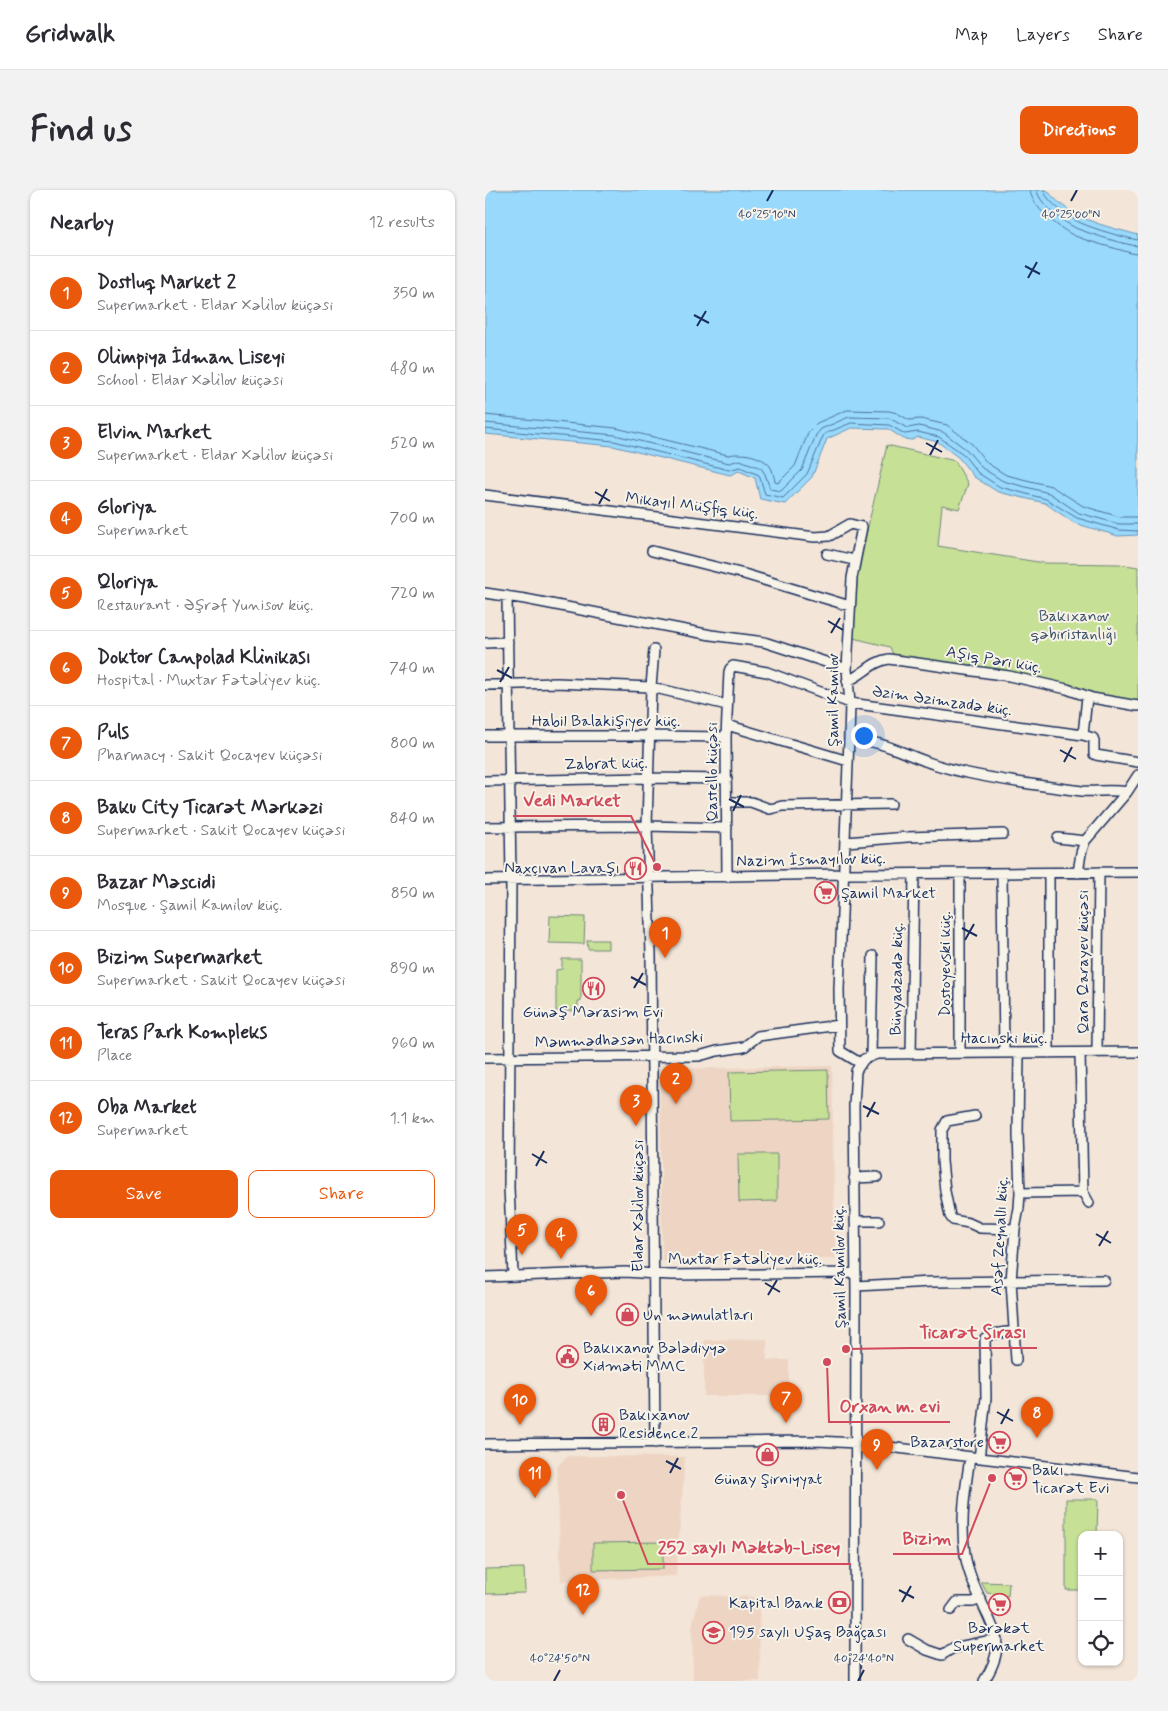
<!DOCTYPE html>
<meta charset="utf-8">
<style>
:root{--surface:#fff;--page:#f2f2f3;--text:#2b2b33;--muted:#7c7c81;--line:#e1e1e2;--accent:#ea580c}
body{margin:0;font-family:Mynerve,sans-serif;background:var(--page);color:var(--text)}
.controls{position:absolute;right:15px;bottom:15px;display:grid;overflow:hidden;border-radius:10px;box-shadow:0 1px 4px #0004}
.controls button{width:45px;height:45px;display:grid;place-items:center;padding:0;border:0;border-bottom:1px solid var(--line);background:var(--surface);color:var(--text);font:25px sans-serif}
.you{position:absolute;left:378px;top:545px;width:18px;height:18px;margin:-12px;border:4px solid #fff;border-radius:50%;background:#1a73e8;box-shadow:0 0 0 8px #1a73e833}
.badge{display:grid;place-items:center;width:32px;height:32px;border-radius:50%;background:var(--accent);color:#fff;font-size:16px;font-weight:700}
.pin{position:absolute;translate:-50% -41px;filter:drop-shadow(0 1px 2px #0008)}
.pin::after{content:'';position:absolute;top:26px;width:18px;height:15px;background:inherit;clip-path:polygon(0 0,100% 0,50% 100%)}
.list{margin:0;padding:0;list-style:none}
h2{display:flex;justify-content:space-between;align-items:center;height:65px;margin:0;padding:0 20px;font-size:21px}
h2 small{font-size:16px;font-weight:400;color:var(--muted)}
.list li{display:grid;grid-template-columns:32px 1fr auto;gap:15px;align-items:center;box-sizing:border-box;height:75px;padding:0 20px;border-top:1px solid var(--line)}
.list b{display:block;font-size:19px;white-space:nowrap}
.list p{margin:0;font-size:16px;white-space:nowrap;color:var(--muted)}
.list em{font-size:16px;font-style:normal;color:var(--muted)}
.actions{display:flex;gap:10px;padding:15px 20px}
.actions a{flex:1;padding:11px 0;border:1px solid var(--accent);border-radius:10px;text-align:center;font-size:18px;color:var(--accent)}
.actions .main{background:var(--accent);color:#fff}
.icon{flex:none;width:28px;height:28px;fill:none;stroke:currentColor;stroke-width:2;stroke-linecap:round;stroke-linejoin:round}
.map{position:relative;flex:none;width:653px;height:1491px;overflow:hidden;border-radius:10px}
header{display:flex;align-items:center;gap:30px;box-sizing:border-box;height:70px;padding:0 25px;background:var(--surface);border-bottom:1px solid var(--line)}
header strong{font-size:24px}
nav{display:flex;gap:28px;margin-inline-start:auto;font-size:18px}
.intro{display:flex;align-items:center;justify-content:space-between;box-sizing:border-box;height:120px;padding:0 30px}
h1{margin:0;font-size:35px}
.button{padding:12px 22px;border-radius:10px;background:var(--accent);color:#fff;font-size:18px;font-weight:700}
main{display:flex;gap:30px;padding:0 30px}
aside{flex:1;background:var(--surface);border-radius:10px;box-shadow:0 1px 4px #0004}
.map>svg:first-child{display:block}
.built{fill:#eed5c3}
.green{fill:#c6e096;stroke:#70887a}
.water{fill:#99d9fb;stroke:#6795bc}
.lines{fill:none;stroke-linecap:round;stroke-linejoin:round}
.shore{stroke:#4d739d;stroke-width:1}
.minor-casing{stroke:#1b2f5e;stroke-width:12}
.minor{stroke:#f7f3e8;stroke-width:9}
.ticks{fill:none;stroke:#1b2f5e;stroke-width:2}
.labels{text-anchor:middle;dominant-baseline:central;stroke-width:4;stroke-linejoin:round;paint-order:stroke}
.street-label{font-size:16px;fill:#1b2f5e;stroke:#f7f3e8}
.park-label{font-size:16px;fill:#3d5269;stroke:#f7f3e8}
.poi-label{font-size:16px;fill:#1b2f5e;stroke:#f7f3e8;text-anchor:start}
.ticks-label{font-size:12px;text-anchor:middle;fill:#1b2f5e;stroke:#f7f3e8;stroke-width:4;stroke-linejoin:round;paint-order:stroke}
.leader{fill:none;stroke:#d1495b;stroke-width:2}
.callout-dot{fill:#d1495b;stroke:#f7f3e8;stroke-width:2}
.callout-label{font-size:18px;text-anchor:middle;font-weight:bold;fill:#d1495b;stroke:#f7f3e8;stroke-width:4;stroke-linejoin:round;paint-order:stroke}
</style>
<header>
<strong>Gridwalk</strong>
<nav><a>Map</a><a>Layers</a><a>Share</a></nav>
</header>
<div class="intro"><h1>Find us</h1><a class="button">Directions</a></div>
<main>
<aside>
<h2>Nearby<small>12 results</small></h2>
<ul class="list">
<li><span class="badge">1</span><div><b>Dostluq Market 2</b><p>Supermarket · Eldar Xəlilov küçəsi</p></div><em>350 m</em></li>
<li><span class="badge">2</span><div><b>Olimpiya İdman Liseyi</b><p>School · Eldar Xəlilov küçəsi</p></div><em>480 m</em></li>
<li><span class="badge">3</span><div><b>Elvin Market</b><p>Supermarket · Eldar Xəlilov küçəsi</p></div><em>520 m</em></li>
<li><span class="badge">4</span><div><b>Gloriya</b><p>Supermarket</p></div><em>700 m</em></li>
<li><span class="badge">5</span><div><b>Qloriya</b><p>Restaurant · Əşrəf Yunisov küç.</p></div><em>720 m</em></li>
<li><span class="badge">6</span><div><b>Doktor Canpolad Klinikası</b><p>Hospital · Muxtar Fətəliyev küç.</p></div><em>740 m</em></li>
<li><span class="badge">7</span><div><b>Puls</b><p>Pharmacy · Sakit Qocayev küçəsi</p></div><em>800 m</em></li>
<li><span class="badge">8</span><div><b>Baku City Ticarət Mərkəzi</b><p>Supermarket · Sakit Qocayev küçəsi</p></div><em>840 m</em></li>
<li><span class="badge">9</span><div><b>Bazar Məscidi</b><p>Mosque · Şamil Kamilov küç.</p></div><em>850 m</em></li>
<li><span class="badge">10</span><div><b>Bizim Supermarket</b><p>Supermarket · Sakit Qocayev küçəsi</p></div><em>890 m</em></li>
<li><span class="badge">11</span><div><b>Teras Park Kompleks</b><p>Place</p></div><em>960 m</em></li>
<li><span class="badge">12</span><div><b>Oba Market</b><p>Supermarket</p></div><em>1.1 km</em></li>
</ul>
<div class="actions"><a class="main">Save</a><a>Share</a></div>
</aside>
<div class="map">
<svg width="653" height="1491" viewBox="0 0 653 1491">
<rect width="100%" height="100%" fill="#f3e5d7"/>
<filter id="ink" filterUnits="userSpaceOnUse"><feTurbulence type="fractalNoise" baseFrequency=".02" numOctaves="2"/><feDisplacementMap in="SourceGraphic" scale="10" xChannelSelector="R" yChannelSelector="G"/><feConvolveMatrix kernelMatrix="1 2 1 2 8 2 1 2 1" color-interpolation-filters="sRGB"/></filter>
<g filter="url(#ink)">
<path class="built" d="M347,876L350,1069L177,1071L175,879Z
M282,1149V1170H304V1206H219V1150Z
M82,1266L200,1267L191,1386L76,1391L72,1277Z
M215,1405L274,1407L275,1491H208L207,1436Z"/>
<path class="green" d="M402,255L470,271L483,294L474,319L457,315L453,356L559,373L634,374L653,377V511L602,504L409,467L405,457L368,448L373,379Z
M65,726L100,727L99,754L64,753Z
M102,750H123V759H103Z
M77,769H96V811H93V821H71V780L77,779Z
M343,880L344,929L245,931L244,882Z
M253,964H292V1011L254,1012Z
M581,1309H613L612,1345H597V1439L596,1400H581Z
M178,1352V1379L108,1380V1353Z
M39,1378L40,1403L0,1404V1379Z
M496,1392L524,1393L523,1406L502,1403Z"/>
<path class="water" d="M0,0H562C586,30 618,35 653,45V345L633,346L589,333L560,313L513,302L489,287L474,268L453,252L433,247L427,250L419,249L403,239L366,238L342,249L327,287L300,314L275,309L270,288L254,281L245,285L128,256L0,244Z"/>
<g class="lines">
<path class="shore" d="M545,0C546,17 575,39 590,46C607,53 627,57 646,63L653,64
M552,0C553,14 581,34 593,39C606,44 640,55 653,56
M559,0C560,11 586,29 596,33C609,39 640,48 653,50
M0,225L131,238L243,265C256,262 276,265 285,276C288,281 289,286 290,292L293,293L310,276L324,241L332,233L362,220L404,221L412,223L424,230L436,229L462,235L487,254L502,273L521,285L566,296L598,316L635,327H653
M0,233L130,245L244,273L255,270L276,278L280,284L285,299L296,301L317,280L331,245L336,239L364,227L404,228L422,238L434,236L458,242L482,260L497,278L518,291L564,303L594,323L634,334H653
M0,239L129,251L244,280L255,277L274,285L280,304L298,308L322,284L339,244L366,233L404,235L420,244L433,242L454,247L478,264L493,283L515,297L561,309L592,328L634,340L653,341"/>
<defs>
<path id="minor" d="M0,305L330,347L344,346L365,334L377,337L367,388L362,479L365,513L364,549L354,799L355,861L375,873
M167,361L259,384L365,416
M342,364L369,370
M0,403L40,409L226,445L279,452L362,479
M22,406L26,690L24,998L28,1085
M0,453L23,452
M169,460L166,497L162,636L166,764L170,1253
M362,491C377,486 387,471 404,469L524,486L582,499L607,508L653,516
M0,495L72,493L166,497L242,515
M242,535L363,571
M598,545L602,507
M0,546H164L241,547
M364,549C394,550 413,561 440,571C450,575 462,578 473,581C513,590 556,596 597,601C612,602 627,599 642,602
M0,591L163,588L242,589
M242,612H266L285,619L297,616L406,614
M0,637L162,636L242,638
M573,648L600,651
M361,652L422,647L518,644
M593,683L596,663L600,651L642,602L653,585
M517,684L519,863
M242,687L241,547L244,482L245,479L248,476L282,482L365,513L598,545L608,548L609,551V564L611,565L653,572
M0,690L359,684L653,682
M612,862L614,682
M475,863V684
M564,863V683
M426,864L429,684
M386,865L388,766
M0,868L214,866L232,861L259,857L273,846L354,835
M490,926L462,931L457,940V971L460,1001L465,1026L468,1030L484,1033L495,1038L530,1039
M369,988L392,987
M598,1002L604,1013
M535,1003L598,1002L595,863
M370,1031H394
M0,1087L140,1082L186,1085L370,1083
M371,1096L446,1092L619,1090
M531,1170L526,1091L530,1039L534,1018L535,1003L533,944L534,863
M0,1254L332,1251L371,1253L653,1287
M485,1268C480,1299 475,1333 480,1364C483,1385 494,1406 503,1426C507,1435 512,1445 512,1455C512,1468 506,1480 499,1491
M494,1269L501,1208L500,1148L508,1144L529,1141
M466,1420L472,1412H488L496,1409
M423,1449L442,1460L457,1465L468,1458L512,1449
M370,1491L371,1101L369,916L371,881L379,869L392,864L653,862"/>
</defs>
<use href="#minor" class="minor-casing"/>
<use href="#minor" class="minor"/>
</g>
</g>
<path class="ticks" d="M282,11L288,0M586,11L592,0M540,76L555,84M543,88L552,72M209,125L224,133M212,136L221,121M441,253L457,262M445,265L453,250M110,302L125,311M114,314L122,299M343,431L358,440M346,443L355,428M12,480L27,488M15,492L24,477M575,560L591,569M579,572L587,557M244,609L259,617M248,621L256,605M477,738L492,746M480,750L489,734M146,787L161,795M149,798L158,783M378,916L394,924M382,927L390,912M47,964L62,973M51,976L59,961M611,1044L626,1053M614,1056L623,1041M280,1093L295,1102M283,1105L292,1090M512,1222L528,1231M516,1234L524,1219M181,1271L196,1279M185,1283L193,1268M414,1400L429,1408M417,1412L426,1396M69,1491L75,1480M373,1491L379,1480"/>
<defs>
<symbol id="restaurant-ring" viewBox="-11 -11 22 22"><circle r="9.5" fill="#f7f3e8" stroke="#d1495b" stroke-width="1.5"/><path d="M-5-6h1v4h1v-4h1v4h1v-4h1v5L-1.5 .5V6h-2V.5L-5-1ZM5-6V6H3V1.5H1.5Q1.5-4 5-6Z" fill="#d1495b"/></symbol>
<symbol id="supermarket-ring" viewBox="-11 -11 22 22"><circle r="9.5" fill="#f7f3e8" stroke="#d1495b" stroke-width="1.5"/><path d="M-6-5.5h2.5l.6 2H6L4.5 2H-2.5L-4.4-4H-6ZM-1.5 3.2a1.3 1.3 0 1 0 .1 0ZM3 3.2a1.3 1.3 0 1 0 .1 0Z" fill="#d1495b"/></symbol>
<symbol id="shop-ring" viewBox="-11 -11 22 22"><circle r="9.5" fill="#f7f3e8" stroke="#d1495b" stroke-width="1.5"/><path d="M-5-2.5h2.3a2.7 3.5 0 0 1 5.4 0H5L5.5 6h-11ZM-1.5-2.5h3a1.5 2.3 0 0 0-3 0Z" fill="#d1495b"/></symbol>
<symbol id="civic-ring" viewBox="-11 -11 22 22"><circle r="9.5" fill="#f7f3e8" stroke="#d1495b" stroke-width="1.5"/><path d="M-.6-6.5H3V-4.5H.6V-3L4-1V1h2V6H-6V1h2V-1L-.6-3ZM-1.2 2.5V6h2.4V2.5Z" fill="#d1495b"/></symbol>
<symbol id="building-ring" viewBox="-11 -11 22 22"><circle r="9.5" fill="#f7f3e8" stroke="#d1495b" stroke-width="1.5"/><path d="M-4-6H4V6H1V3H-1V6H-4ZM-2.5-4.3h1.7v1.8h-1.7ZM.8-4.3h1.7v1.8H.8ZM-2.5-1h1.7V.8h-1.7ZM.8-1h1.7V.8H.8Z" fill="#d1495b"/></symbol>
<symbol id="bank-ring" viewBox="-11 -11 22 22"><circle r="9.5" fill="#f7f3e8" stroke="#d1495b" stroke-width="1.5"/><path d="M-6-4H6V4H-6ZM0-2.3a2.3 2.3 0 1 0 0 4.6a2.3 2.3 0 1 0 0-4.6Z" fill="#d1495b"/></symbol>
<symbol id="school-ring" viewBox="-11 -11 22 22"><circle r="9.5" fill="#f7f3e8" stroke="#d1495b" stroke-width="1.5"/><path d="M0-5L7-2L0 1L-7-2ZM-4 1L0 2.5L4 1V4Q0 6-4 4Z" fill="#d1495b"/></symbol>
</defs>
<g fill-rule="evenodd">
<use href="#restaurant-ring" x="138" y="666" width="25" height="25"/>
<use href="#supermarket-ring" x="328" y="690" width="25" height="25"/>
<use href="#restaurant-ring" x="96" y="786" width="25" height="25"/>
<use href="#shop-ring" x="130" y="1112" width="25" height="25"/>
<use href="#civic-ring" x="70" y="1154" width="25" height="25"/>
<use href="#building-ring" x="106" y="1222" width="25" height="25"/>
<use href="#supermarket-ring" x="502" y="1240" width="25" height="25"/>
<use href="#shop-ring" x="270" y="1252" width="25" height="25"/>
<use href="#supermarket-ring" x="518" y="1276" width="25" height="25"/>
<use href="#bank-ring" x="342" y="1400" width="25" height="25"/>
<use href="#supermarket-ring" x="502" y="1402" width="25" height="25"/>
<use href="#school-ring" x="216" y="1430" width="25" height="25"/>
</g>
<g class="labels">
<g class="street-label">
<text transform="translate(207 316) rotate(7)">Mikayıl Müşfiq küç.</text>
<text transform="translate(509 470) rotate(10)">Aşıq Pəri küç.</text>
<text transform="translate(348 510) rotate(-90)">Şamil Kamilov</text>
<text transform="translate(457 511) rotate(8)">Əzim Əzimzadə küç.</text>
<text x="121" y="531">Habil Balakişiyev küç.</text>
<text transform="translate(121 574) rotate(-1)">Zabrat küç.</text>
<text transform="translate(227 582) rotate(-90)">Qastello küçəsi</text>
<text transform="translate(326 670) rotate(-1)">Nazim İsmayılov küç.</text>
<text transform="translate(598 772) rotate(-90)">Qara Qarayev küçəsi</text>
<text transform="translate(460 774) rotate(-90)">Dostoyevski küç.</text>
<text transform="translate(412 789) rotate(-89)">Bünyadzadə küç.</text>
<text x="519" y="848">Hacınski küç.</text>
<text transform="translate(134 850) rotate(-2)">Məmmədhəsən Hacınski</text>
<text transform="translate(153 1016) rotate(-90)">Eldar Xəlilov küçəsi</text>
<text transform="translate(515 1046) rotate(-87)">Asəf Zeynallı küç.</text>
<text x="260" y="1069">Muxtar Fətəliyev küç.</text>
<text transform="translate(355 1077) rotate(-91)">Şamil Kamilov küç.</text>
</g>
<g class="park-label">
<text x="589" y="426">Bakıxanov<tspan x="589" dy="18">qəbiristanlığı</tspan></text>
</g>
<g class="poi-label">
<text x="135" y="678" text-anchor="end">Naxçıvan Lavaşı</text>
<text x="356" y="703">Şamil Market</text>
<text x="108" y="822" text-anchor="middle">Günəş Mərasim Evi</text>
<text x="158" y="1125">Un məmulatları</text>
<text x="98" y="1158">Bakıxanov Bələdiyyə<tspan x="98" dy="18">Xidməti MMC</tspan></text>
<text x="134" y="1225">Bakıxanov<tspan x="134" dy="18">Residence 2</tspan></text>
<text x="499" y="1252" text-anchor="end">Bazarstore</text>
<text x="547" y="1280">Bakı<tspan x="547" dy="18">Ticarət Evi</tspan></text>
<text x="283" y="1289" text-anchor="middle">Günay Şirniyyat</text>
<text x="338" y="1413" text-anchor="end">Kapital Bank</text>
<text x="514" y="1438" text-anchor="middle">Bərəkət<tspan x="514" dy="18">Supermarket</tspan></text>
<text x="244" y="1442">195 saylı Uşaq Bağçası</text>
</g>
</g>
<g class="ticks-label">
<text x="282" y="28">40°25'10"N</text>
<text x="586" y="28">40°25'00"N</text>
<text x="75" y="1472">40°24'50"N</text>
<text x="379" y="1472">40°24'40"N</text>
</g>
<path class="leader" d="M172 677L146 626H28M361 1159L424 1158H552M342 1172L344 1232H465M507 1288L477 1364H408M136 1305L163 1374H366"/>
<g class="callout-dot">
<circle cx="172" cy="677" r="5"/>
<circle cx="361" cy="1159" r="5"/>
<circle cx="342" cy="1172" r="5"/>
<circle cx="507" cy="1288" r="5"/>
<circle cx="136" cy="1305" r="5"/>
</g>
<g class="callout-label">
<text x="87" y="616">Vedi Market</text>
<text x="488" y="1148">Ticarət Sırası</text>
<text x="405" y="1222">Orxan m. evi</text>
<text x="442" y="1354">Bizim</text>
<text x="264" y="1363">252 saylı Məktəb-Lisey</text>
</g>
</svg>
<div class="controls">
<button>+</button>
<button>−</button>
<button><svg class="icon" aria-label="locate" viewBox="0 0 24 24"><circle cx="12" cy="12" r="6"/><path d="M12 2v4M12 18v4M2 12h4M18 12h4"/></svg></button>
</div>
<div class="you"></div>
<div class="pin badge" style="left:180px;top:768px">1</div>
<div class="pin badge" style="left:191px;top:914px">2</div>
<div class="pin badge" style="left:151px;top:936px">3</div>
<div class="pin badge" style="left:76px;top:1069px">4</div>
<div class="pin badge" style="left:37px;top:1065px">5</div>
<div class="pin badge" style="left:106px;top:1126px">6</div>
<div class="pin badge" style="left:301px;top:1233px">7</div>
<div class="pin badge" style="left:552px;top:1248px">8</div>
<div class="pin badge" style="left:392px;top:1280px">9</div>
<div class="pin badge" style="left:35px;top:1235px">10</div>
<div class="pin badge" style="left:50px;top:1308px">11</div>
<div class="pin badge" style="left:98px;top:1425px">12</div>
</div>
</main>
